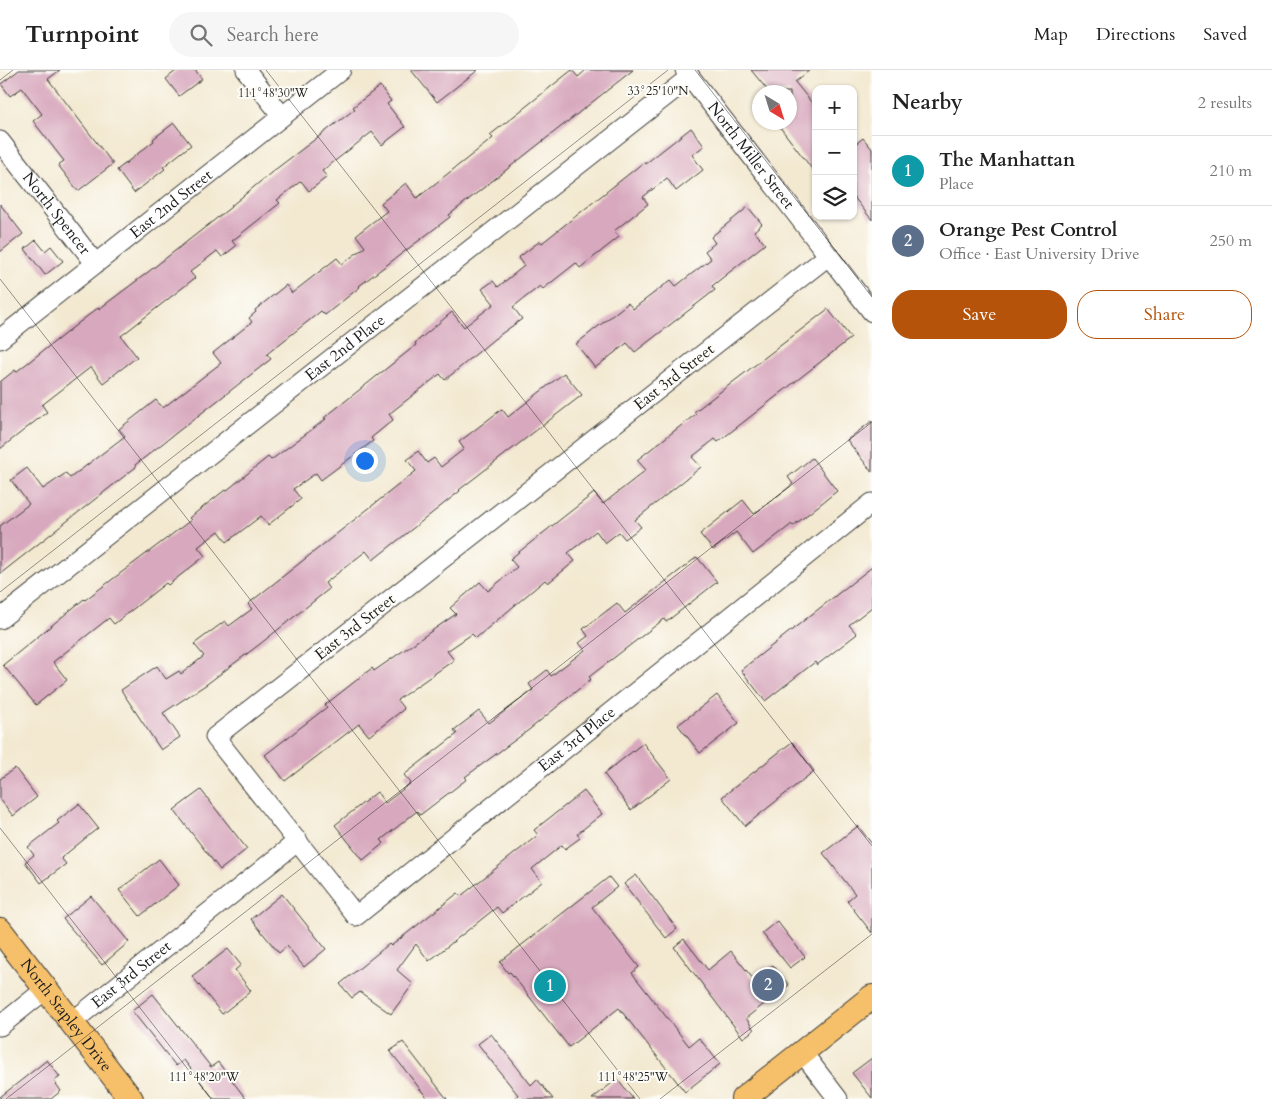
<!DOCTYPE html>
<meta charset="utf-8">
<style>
:root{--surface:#fff;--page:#f6f6f6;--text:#222;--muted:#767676;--line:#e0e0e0;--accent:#b45309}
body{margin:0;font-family:Cardo,serif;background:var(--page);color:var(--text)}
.controls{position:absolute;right:15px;top:15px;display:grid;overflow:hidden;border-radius:10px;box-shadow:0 1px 4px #0004}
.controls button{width:45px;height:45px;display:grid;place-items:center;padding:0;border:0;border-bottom:1px solid var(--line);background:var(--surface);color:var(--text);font:25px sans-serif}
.compass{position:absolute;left:752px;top:15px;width:45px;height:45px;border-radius:50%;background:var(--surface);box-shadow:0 1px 4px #0004;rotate:142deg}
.you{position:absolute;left:364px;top:390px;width:18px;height:18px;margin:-12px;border:4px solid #fff;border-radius:50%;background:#1a73e8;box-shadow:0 0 0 8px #1a73e833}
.badge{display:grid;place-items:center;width:32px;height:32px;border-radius:50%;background:var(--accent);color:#fff;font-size:16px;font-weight:700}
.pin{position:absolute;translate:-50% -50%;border:2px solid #fff;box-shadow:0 1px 5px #0006}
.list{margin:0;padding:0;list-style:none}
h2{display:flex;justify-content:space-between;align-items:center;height:65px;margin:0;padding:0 20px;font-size:21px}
h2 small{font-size:16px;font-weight:400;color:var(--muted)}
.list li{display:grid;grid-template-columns:32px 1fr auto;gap:15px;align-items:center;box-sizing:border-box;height:70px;padding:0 20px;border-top:1px solid var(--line)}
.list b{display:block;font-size:19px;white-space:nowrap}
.list p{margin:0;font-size:16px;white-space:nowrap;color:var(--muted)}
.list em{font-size:16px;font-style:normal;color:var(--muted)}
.actions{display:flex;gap:10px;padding:15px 20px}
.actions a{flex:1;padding:11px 0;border:1px solid var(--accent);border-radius:20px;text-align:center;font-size:18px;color:var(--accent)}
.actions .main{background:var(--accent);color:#fff}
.icon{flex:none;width:28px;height:28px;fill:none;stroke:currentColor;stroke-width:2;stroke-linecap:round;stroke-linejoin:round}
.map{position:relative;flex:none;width:872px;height:1029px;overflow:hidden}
header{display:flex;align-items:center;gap:30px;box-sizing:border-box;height:70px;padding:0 25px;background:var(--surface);border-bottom:1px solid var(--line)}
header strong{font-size:24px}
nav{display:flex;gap:28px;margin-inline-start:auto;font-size:18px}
.search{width:350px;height:45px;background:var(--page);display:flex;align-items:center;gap:12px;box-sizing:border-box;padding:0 18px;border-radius:28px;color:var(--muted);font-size:19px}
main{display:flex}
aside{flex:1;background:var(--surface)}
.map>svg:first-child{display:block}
.building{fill:#d8a9be}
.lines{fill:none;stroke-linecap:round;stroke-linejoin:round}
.minor-casing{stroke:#3c3b37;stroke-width:21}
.major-casing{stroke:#3c3b37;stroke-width:26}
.minor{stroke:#fff;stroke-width:19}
.major{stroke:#f6c06b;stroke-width:24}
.ticks{fill:none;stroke:#1c1c1c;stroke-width:1;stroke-opacity:0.45}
.labels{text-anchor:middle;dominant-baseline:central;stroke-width:4;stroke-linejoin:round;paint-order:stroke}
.street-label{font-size:16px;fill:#1c1c1c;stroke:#fdfcf7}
.ticks-label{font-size:12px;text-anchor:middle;fill:#1c1c1c;stroke:#fdfcf7;stroke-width:4;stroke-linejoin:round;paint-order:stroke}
</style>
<header>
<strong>Turnpoint</strong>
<div class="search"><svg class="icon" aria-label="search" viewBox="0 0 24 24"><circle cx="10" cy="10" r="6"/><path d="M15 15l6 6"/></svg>Search here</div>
<nav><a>Map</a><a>Directions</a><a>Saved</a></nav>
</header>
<main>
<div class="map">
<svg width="872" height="1029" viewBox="0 0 872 1029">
<rect width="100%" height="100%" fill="#fdfcf7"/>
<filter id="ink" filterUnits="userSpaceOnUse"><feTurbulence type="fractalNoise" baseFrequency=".02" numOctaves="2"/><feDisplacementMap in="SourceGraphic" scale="10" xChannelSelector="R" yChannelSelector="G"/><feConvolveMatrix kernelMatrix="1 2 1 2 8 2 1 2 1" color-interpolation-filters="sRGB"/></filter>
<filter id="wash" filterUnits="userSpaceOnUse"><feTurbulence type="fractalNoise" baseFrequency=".0096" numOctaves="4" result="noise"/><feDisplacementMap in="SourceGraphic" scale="20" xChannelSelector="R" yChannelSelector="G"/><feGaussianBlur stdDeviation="1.12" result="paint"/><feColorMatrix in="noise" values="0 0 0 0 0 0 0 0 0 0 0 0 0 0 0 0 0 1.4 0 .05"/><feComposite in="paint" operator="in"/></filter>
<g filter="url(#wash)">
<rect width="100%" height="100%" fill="#f3e9d1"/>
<g id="blocks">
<path class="building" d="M19,0H60L48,9L113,94L78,121L58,95L64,91L33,51L42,44L22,18L10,26L1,14Z
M177,0H195L202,9L179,26L166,9Z
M411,0H478L437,32Z
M572,0L578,7L586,0H633L449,145L450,147L359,216L360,217L325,245L321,241L267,284L271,289L135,395L136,397L0,504V456L29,434L11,410L27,398L43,419L66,403L70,408L125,366L119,359L156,330L163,338L221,293L213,283L252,252L249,248L256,242L255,240L286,215L292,223L337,188L342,194L365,177L356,165L387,141L381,133L406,113L417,128L493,68L490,65Z
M751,0H810L795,12L816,38V104L776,52H790V22H769Z
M380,16L391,31L387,34L405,57L382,75L372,62L322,101L327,107L309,121L301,111L277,130L280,133L232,171L236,176L222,187L217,181L190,202L195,208L121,266L137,287L103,313L91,297L42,335L47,342L0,379V312L15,300L16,302L99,237V239L143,206L231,137V136L272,102L355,39L353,37Z
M174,53L191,75L163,97L165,99L134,123L117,100L154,71L153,69Z
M691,58L704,76L692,85L703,100L676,121L667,108L643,127L648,134L614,161L619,167L580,198L576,193L543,219L540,216L513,237L522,249L494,269L445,310L440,304L389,344L393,350L371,368L373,371L321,410L316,403L293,419L301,429L268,455L261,446L227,472L219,461L198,477L205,486L168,515L166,513L114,554L109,548L53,592L67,610L36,635L3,595L84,529L85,530L191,450L189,448L225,420L226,421L268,387L271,390L326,349L324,348L416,275L415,273L452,242L464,257L494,234L482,219L493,211L498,217L524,196L518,188L540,171L542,173L644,92L645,94Z
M863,68L872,79V150L853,126V76Z
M0,134L23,164L0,182Z
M748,137L762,154L754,161L765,174L712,216L715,220L635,282L627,273L595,298L576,274L628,233L633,239L671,210L676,216L711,189L705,181L715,173L711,167Z
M36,170L45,181L51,176L63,191L45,205L25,179Z
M828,239L851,268L718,372L715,369L692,387L701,397L635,450L641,457L625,469L619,462L605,473L596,461L568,483L575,491L548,513L545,510L476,568L472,564L447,581L454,590L397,630L404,639L369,666L359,654L285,711L265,685L327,637L325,635L372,598L374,601L456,544L450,538L480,512L488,521L517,497L510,489L594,423L603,434L646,400L637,390L696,344L694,342Z
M564,303L582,325L459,420L460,421L373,490L366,481L325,513L329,519L260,574L207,614L163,643L180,667L161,680L121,620L157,596L166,609L179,601L181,604L204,586L194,574L225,551L229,556L252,539L248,534L416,401L407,390L418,381L427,393L434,388L441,397L464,379L459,372L502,339L508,347Z
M872,351V402L847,370Z
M812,388L837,421L793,456L792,454L753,484L736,462L713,480L700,464L743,430L754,444L793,414L788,407Z
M697,487L717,512L666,552L664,549L589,607L591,609L530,659L465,707L467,709L420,745L417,741L381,770L384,773L363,790L335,755L377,722L385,733L411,713L404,705L457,664L454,660L479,641L489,653L533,620L529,614L547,600L551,606L585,580L579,573L588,566L583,559L617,533L625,543Z
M872,497V537L849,555L857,564L817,595L815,592L765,631L741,600Z
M717,625L739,653L700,683L678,655Z
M792,672L814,701L745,756L722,727Z
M643,673L671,709L631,740L604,704Z
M15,698L37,727L13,746L0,729V709Z
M201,720L247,779L220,800L174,740Z
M584,721L602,744L577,764L580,768L565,779L562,775L532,799L542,812L502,843L497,837L429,891L416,874L397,900L413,914L391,944L360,922L352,928L340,914L389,874L391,876L458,823L461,826L538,765L534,760Z
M79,734L98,758L61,788L66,794L41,813L25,792L34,785L28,777L59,753L57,751Z
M858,756L872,774V863L847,831L855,824L823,783Z
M159,789L179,815L140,846L119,820Z
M636,805L677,859L666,868L624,814Z
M609,807L617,817L592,837L639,897L632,903L689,976L699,968L720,994L685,1022L619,938L569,977L510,902L508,903L500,892Z
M282,824L326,879L304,897L287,876L279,883L251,849Z
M91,826L129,872L102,895L63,849Z
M777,851L805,887L790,898L762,863Z
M684,869L708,900L731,881L754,910L773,895L789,915L746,948L754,960L743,968L674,877Z
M228,879L241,895L235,900L251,921L222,944L192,906Z
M153,924L211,997L218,992L246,1029H214L184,990L176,996L132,941Z
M491,964L531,1015L537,1009L553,1029H513L518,1025L478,974Z
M403,972L447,1029H428L390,981Z
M872,988V1028L852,1003Z
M47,990L60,1007L54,1011L61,1021L51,1029H0V1027Z
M617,1009L633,1029H592Z"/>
</g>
</g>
<g filter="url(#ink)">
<use href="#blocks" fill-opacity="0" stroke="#3c3b37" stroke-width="1"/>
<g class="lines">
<defs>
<g id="minor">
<path d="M246,0L282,46"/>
<path id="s1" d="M685,0L872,242"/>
<path id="s2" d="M0,71L95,193"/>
<path id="s3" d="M828,186L215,667L356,846L872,433"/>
<path id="s4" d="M0,269L341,0"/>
<path id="s5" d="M0,549L690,7"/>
<path id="s6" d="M72,952L298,771"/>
<path d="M0,956L46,919"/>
<path d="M802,982L838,1029"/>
</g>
<g id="major">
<path id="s7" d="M0,860L131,1029"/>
<path d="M743,1029L872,927"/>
</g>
</defs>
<use href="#minor" class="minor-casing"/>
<use href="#major" class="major-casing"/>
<use href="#minor" class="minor"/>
<use href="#major" class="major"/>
</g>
</g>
<path class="ticks" d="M266,0L872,776M695,0L872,227M0,10L13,0M0,209L640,1029M0,522L668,0M0,758L211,1029M6,1029L872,352M660,1029L872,864"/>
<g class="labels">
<g class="street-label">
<text stroke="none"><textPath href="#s1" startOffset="108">North Miller Street</textPath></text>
<text stroke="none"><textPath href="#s4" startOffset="218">East 2nd Street</textPath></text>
<text stroke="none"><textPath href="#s2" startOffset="92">North Spencer</textPath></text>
<text stroke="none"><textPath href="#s5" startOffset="439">East 2nd Place</textPath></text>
<text transform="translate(674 307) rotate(-38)">East 3rd Street</text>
<text transform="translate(355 557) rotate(-38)">East 3rd Street</text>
<text stroke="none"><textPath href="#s3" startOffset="1290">East 3rd Place</textPath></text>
<text stroke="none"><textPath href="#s6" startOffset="76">East 3rd Street</textPath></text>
<text stroke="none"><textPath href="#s7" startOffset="108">North Stapley Drive</textPath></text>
</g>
</g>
<g class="ticks-label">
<text x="658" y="25">33°25'10"N</text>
<text x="273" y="27">111°48'30"W</text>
<text x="204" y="1011">111°48'20"W</text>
<text x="633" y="1011">111°48'25"W</text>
</g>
</svg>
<div class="controls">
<button>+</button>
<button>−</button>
<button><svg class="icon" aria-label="layers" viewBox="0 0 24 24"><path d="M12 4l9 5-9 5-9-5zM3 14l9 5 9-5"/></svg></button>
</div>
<svg class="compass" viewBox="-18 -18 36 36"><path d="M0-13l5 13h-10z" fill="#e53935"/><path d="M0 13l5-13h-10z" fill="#767676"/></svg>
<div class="you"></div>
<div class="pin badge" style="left:550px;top:916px;background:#0f9aa8">1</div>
<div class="pin badge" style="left:768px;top:915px;background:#5c6f8a">2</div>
</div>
<aside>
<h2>Nearby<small>2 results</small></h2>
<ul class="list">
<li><span class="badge" style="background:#0f9aa8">1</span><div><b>The Manhattan</b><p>Place</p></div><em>210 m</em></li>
<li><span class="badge" style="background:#5c6f8a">2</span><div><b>Orange Pest Control</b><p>Office · East University Drive</p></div><em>250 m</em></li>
</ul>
<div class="actions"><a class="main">Save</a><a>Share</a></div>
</aside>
</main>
